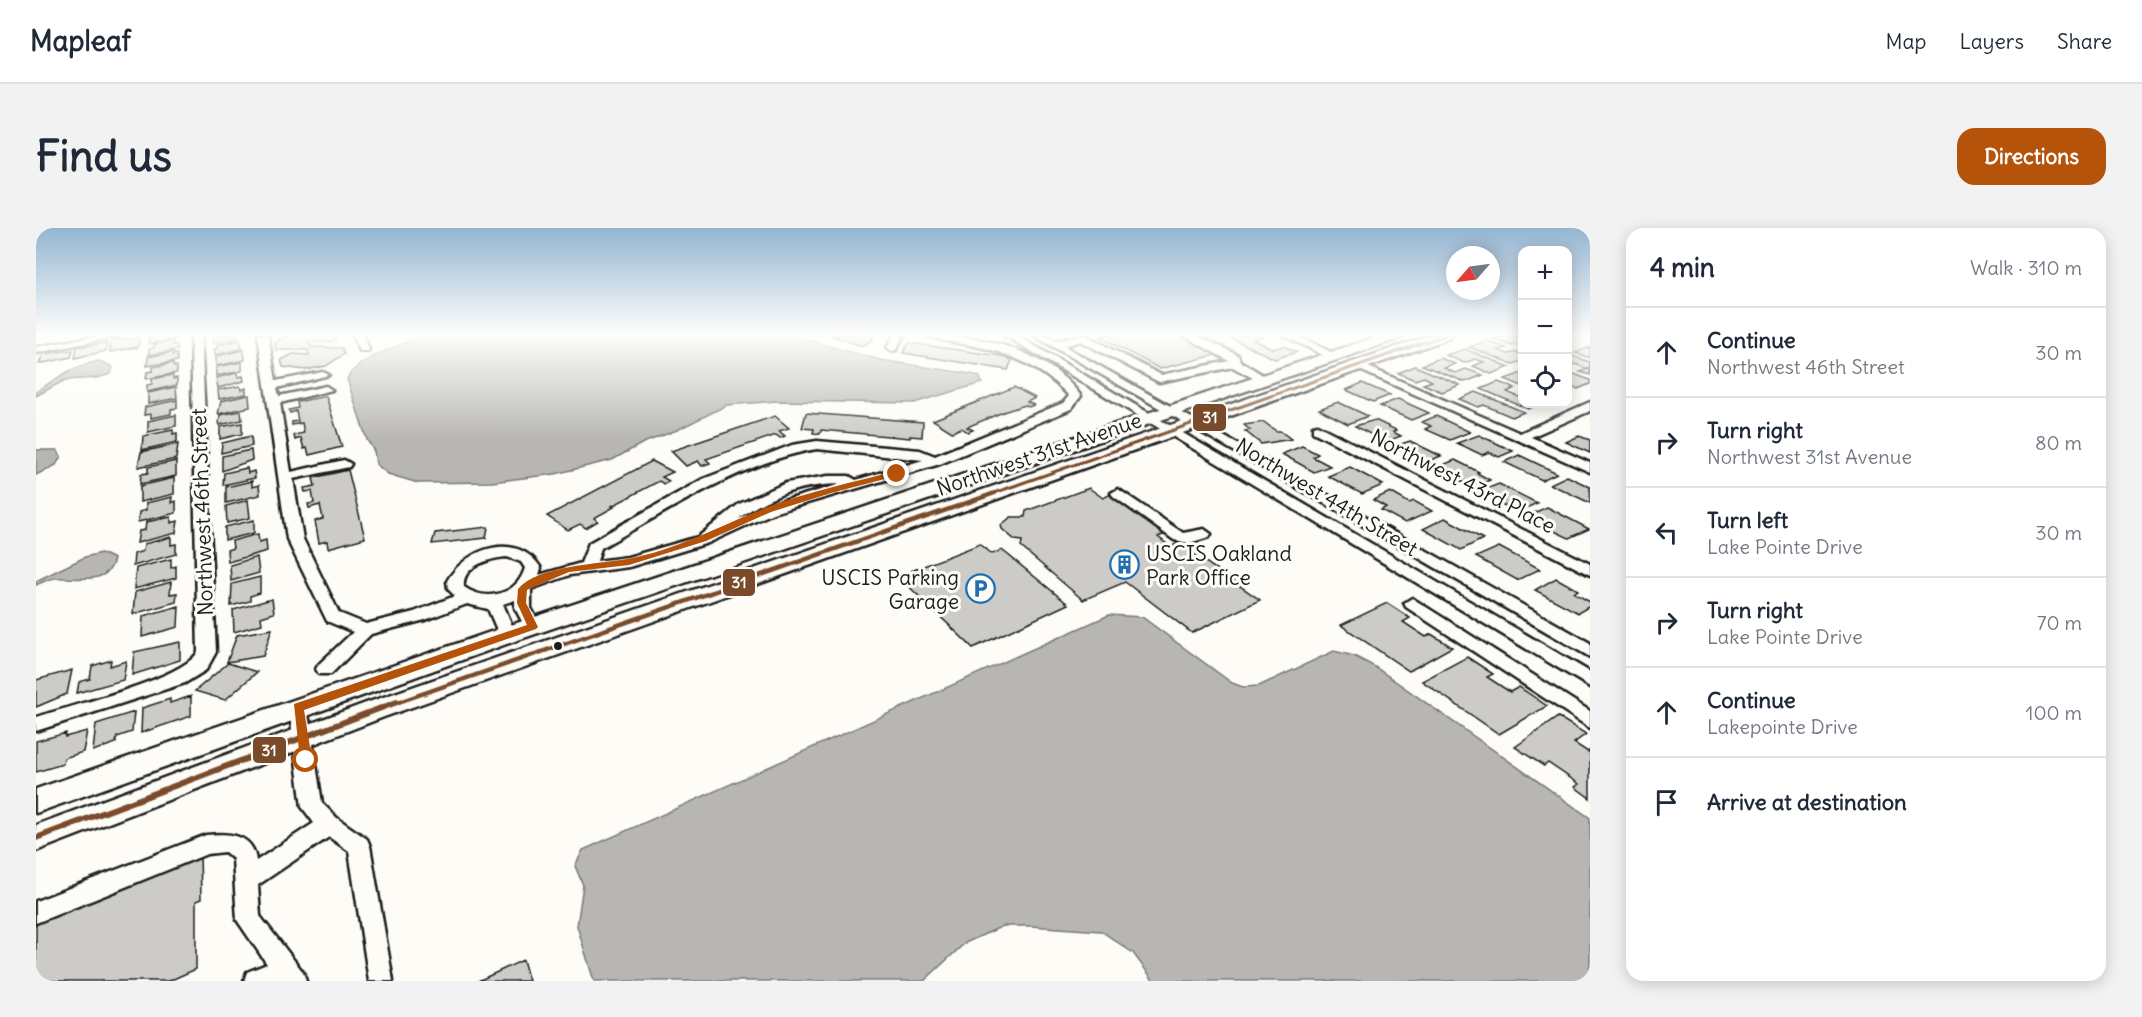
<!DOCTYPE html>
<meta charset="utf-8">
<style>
:root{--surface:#fff;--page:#f2f2f3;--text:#1f2937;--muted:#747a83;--line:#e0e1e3;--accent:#b45309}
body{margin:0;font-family:Delius,sans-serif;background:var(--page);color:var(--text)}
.controls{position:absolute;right:18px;top:18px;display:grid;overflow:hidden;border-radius:12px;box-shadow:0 3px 15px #0003}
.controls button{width:54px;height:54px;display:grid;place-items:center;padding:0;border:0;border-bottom:2px solid var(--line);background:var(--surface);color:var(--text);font:30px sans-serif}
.compass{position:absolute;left:1410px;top:18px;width:54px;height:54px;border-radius:50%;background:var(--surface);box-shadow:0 3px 15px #0003;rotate:242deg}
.stop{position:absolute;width:18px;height:18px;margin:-14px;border:4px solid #b45309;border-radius:50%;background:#fff}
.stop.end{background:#b45309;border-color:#fff;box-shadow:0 2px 6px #0008}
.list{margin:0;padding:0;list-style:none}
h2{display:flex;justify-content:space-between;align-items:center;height:78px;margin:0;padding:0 24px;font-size:26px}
h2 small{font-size:20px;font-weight:400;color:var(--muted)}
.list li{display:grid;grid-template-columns:39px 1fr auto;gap:18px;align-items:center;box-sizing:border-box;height:90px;padding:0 24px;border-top:2px solid var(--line)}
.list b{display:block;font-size:22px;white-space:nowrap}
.list p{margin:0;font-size:20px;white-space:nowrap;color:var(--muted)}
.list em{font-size:20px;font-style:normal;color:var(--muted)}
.icon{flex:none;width:33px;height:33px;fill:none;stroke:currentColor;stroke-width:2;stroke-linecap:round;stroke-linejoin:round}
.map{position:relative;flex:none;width:1554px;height:753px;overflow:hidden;border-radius:18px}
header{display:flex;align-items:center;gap:36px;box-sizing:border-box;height:84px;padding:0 30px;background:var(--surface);border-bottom:2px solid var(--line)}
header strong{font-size:28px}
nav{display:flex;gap:33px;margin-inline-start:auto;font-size:21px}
.intro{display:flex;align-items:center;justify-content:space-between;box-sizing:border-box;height:144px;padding:0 36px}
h1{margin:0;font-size:42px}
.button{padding:15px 27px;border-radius:18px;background:var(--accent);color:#fff;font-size:21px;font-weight:700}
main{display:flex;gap:36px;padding:0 36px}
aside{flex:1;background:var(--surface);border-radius:18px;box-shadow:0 3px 15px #0003}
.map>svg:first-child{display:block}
.water{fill:#b7b6b2;stroke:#797876;stroke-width:1.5}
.building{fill:#cccbc8;stroke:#1c1c1c;stroke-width:1.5}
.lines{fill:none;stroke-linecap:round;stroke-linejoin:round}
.minor-casing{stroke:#1c1c1c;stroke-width:5}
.major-casing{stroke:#1c1c1c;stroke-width:5}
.minor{fill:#fdfcf7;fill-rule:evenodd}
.major{fill:#fdfcf7;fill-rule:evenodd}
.bus-1-far2-casing{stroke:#fdfcf7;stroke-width:6}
.bus-1-far1-casing{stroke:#fdfcf7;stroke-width:9}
.bus-1-casing{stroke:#fdfcf7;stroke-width:10}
.bus-1-far2{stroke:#7a4b2a;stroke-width:3}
.bus-1-far1{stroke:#7a4b2a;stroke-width:4.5}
.bus-1{stroke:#7a4b2a;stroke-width:6}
.route{fill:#b45309}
.bus-dot{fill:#1c1c1c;stroke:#fdfcf7;stroke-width:2}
.labels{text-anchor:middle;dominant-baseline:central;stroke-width:6;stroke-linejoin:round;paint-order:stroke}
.street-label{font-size:21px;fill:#1c1c1c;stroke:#fdfcf7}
.poi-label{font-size:21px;fill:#1c1c1c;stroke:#fdfcf7;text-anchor:start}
.line-badge{stroke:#fdfcf7;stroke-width:2}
.badge-label{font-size:16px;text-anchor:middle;font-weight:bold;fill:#fff}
</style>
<header>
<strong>Mapleaf</strong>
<nav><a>Map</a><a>Layers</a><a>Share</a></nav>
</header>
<div class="intro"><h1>Find us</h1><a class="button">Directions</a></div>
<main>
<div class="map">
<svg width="1554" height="753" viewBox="0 0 1554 753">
<rect width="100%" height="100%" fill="#fdfcf7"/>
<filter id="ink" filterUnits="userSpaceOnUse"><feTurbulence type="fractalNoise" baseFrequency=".0167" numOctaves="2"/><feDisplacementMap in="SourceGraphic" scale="12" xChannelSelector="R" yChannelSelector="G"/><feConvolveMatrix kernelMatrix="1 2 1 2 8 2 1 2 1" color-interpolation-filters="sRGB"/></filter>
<g filter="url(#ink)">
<path class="water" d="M391,107H753L844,132L935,146L944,149L946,155L878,175L741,173L691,177L641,202L607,215L576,232L519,246L456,254L382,255L352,246L340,236L338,223L331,212L311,151C320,130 370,115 391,107Z
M63,133L77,139L75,146L61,150L29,152L0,168V164C22,149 37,138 63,133Z
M0,222H21L25,228L20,237L0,247Z
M65,325L78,331C73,356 47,350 27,350C17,349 9,353 0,357V353L49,329Z
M1073,387L1106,389L1196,455L1207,459L1223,458L1298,423L1318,428L1339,439L1554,590V753H1118L1097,725L1065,703L995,698H967L929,715L888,753H558L541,698L547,657L539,638L547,622Z"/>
<path class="building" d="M119,107H140V111L113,116V110Z
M201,107L202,111L178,115L177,108Z
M298,107L300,111L295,114H273L275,119L306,120L308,126L290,138L270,142L247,139L245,132L257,126L273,127L272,122H240L239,115L253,107Z
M793,107H840L834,111L837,112L826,118Z
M1071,107H1145L1183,126L1124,141L1064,109Z
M1200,107H1223L1226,109L1217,111L1237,121L1247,118L1261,124L1239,131L1192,109Z
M1468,107L1486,110V116L1476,118L1457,111Z
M103,110L102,119L74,124L75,113Z
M204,112L206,121L179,127L178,121L182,120L181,117Z
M137,113V117L141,116V122L113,127V121L118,120V116Z
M1452,113L1470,120L1462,122L1472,126L1480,124L1486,126V133L1477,136L1433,119Z
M71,115L70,123L39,130L41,119Z
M873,115L965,128L976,132L972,142L867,125Z
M1554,119V130L1539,125Z
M1429,121L1474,139L1455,146L1437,138L1448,134L1439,131L1428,135L1410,127Z
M37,122L35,129L3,136L7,126Z
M208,122L209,132L180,138V128Z
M137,124V127L141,126V133L111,138L112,129Z
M1533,127L1554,134V147L1544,144L1552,141L1539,136L1532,139Z
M1404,130L1419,136L1408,140L1419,145L1430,141L1447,147L1429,154L1386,137Z
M206,134V143L180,148V139Z
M137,135L138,139L141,138V145L110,151L111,144L117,143V139Z
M1379,138L1424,157L1406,164L1387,156L1396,153L1388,149L1379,152L1362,145Z
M201,145L202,149L207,148L208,153L182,160L180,150Z
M1486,145V158L1469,151Z
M1538,146L1554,152V156L1542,161L1532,157V149Z
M137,147V151L141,150V157L111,164V157L116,156V151Z
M1462,154L1479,160L1471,164L1483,169L1486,167V176H1504L1492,181L1445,161Z
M1326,155L1354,167L1337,174L1310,162Z
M204,158L205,162L210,160V166L183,171L182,162Z
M140,159L141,170L112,176V165Z
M978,159L999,170L991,174L998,177L993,179L989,177L967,184L931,199L937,202L932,204L925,200L916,204L897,192Z
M1440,164L1488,184L1476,189L1448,177L1442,179L1423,171Z
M213,167L214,179L182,186L185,173Z
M290,168L306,219L273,227L271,220L268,221L265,210L259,212L258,207L268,205L266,195L256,197V194L262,193L260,183L254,185L253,182L262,180L261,174Z
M1362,171L1393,185L1375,192L1344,178Z
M141,172V180L135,181V186L115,190V186L108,187L109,179Z
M1302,174L1332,188L1312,196L1283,181Z
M205,183L206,192L183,197L184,187Z
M770,185L887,194L886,209L874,208V210L785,202L784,206L777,205L778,201L766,200Z
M140,187V198L112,204V193Z
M739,188L753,200L743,203L749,208L744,210L740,207L670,231L674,235L666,238L662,233L650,238L635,223Z
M1400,188L1434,204L1414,212L1389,201L1395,198L1386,194Z
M1339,192L1360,202L1357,204L1365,208L1349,214L1319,198Z
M1228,194L1240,203H1244L1255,211L1225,216L1209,203L1214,202L1208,197Z
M206,195V206L184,211V199Z
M137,202V206L141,205V214L106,222L107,208Z
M1443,207L1477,223L1463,229L1453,224L1446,227L1421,215Z
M215,208L216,218L185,225L186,215Z
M1543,208L1554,212V225L1530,214Z
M1374,213L1405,228L1385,236L1369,227L1373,226L1359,218Z
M142,216L140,231L102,239L105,224Z
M1266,218L1282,226L1277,229L1294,238L1278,244L1246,226Z
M215,222L216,232L186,243V228Z
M1483,227L1521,245L1506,252L1468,234Z
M1419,232L1443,244L1441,245L1454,252L1439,259L1397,241Z
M140,233V248L104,256L105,246L112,245V239Z
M616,233L637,244L626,249L633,253L628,256L623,253L576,278L578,279L558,290L562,293L550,300L544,296L532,302L511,288Z
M1314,239L1347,257L1326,266L1292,248Z
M211,240L212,245L218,243L219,250L187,257L188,245Z
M312,242L329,310L292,320L291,313L283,315L279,293L287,291L284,277L273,280L272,276L278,275L276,263L269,264L268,260L279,258L277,250Z
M1531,248L1554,259V275L1514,256Z
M138,250V266L104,274V258Z
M216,253V259L223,257L224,267L190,275V259Z
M1463,256L1501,275L1482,284L1463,275L1468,273L1447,262Z
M1053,260L1067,270L1075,266L1132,305L1122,309L1135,319L1142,315L1224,372L1156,405L1089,354L1047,372L985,319L986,313L979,312L966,301L965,297L975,289H989L990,283Z
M1354,264L1373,275L1378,273L1396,283L1369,295L1345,282L1350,279L1337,272Z
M136,269L135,275L140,273V285L102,294L103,284L110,282V275Z
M212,272L214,290L191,295L190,278Z
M1511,279L1553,301L1533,310L1512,300L1517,298L1495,286Z
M135,289V295L142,293L140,305L101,315L103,303L109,302L110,294Z
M1409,290L1447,311L1425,322L1387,301Z
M218,292V305L189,312V299Z
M452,299L450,310L396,316L399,305Z
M222,306L223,314L230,312L231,323L192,334L191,322L197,320L196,313Z
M135,309V317L140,316V326L97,338L98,326L107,323L108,316Z
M944,316L956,326L966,322L1032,376L937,420L862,348Z
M1463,319L1504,341L1481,352L1440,329Z
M221,329L223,345L195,353L194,337Z
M135,331V340L140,338V350L98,361L100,340Z
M224,349V365L214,368V373L195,378L196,356Z
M1520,350L1542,362L1538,365L1554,374V378L1542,385L1499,362Z
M135,354L134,366L141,365L140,374L97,386L99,364Z
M236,371L238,385L225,389L226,396L198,404L197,382Z
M1351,375L1374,390L1367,394L1390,409L1395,406L1416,419L1373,443L1305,397Z
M143,378L142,399L106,409L107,388Z
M236,401L227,428L191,434L201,407Z
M144,414V432L96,447L98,424Z
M1431,429L1457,446L1451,449L1474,464L1483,459L1511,478L1463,506L1386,453Z
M75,432L74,438L90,433L87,452L41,465L43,454L54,451L56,438Z
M192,435L221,444L189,472L159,463Z
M36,442L31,466L0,479V452Z
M155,468V488L105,505L106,480L134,471V475Z
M98,484L96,504L81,509L80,515L57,523L60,496Z
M1522,489L1550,506L1538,515L1552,524L1554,522V570L1539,559L1543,556L1512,535L1508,538L1479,519Z
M51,503L47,524L28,530L27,536L0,544V513L30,505L29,509Z
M164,624L165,671L160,673V741L133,753H0V687Z
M487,732L493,753H442Z"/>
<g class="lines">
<defs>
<path id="minor" d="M66,107H89L0,125V119Z
M155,107H165L180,424L170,442L149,455L0,503V489C34,478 147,451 162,424Z
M222,107H232L240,153L287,144L293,147L241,160L243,168L290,158L296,162L244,175L255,244L308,232L315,236L313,239L257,251L267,311L303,385L330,396L378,384L419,368L412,361L411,353C431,319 481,303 505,340L503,347L545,335L553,315L667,251L756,217L781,213L884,222L899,228L1027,175L1033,168C1006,139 972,124 934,117C922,114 903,114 894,107C948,107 1011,123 1045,168L1035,181L904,236L737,285L672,315L593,339L534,347L495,361V380L505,399L503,403H491L479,380V372L467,376L480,407L477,411H465L452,381L431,376L389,392L335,406L295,446H283L280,441L283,436L317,404L291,393L251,311ZM781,221L887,232L820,252L813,248H792L750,255L703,276L662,309L592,329L561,333L565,320C628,285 709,232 781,221ZM805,256L727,279L702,291C733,267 765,257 805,256ZM471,329L485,334L489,340C481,368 449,374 428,359C425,338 455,330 471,329Z
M317,107H327L333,121L332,123H324Z
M858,107H868L860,122L856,123L851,120Z
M968,107H980L1554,444V459Z
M997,107H1010L1020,113L1049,107L1125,147L1193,133L1147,107H1160L1202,127L1204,133L1230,149V153H1222L1197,139L1123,154L1044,113L1028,118L1554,415V429Z
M1247,107H1260L1303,128L1293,130Z
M1321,134L1484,205L1554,174V183L1495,209L1554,235V244L1317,139L1315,137Z
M1281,197L1554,336V347L1277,204V198Z
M1082,261L1147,305L1168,301L1175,306L1173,309L1153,315L1138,312L1077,268L1075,265Z
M1376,370L1554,483V500L1370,379L1368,375Z
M262,472L269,474L271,479L286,575L301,590L331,611L334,618L357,753H333L313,623L293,609L222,657L224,688L267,744L270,753H208L211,744L231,736L201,692L197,631L189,624L171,626L0,695V673L170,607C192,605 217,605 220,633L278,595L266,579L253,479L255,474Z"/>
<path id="major" d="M1346,107H1367L1365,110L479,413L0,585V561L463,401Z
M1395,107H1416L1414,110L348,489L0,623V597L330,475Z"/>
</defs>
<use href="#minor" class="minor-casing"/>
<use href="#major" class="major-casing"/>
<use href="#minor" class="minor"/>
<use href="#major" class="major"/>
<defs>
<path id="bus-1-far2" d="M955,266L1409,107"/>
<path id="bus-1-far1" d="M357,476L959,265"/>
<path id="bus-1" d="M0,610L361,474"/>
</defs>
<use href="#bus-1-far2" class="bus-1-far2-casing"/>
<use href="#bus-1-far1" class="bus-1-far1-casing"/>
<use href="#bus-1" class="bus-1-casing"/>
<use href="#bus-1-far2" class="bus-1-far2"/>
<use href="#bus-1-far1" class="bus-1-far1"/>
<use href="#bus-1" class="bus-1"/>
</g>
</g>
<linearGradient id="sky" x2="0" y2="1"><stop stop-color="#94b5d2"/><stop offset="0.5" stop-color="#fefefb"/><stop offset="1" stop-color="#fefefb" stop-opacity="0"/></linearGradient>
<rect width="1554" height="212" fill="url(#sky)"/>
<path class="route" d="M861,243L864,247L795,265L735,284L670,313L593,337L533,344L495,360L491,362L490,375L502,399L500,401L268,482L276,532L270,537L264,532L258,476L491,397L481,375L482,361C501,338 562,336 591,331C640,322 683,298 729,280C771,264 817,254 861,243Z"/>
<defs>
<symbol id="building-ring" viewBox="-11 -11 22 22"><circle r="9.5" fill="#fdfcf7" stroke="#1f6fb2" stroke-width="1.5"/><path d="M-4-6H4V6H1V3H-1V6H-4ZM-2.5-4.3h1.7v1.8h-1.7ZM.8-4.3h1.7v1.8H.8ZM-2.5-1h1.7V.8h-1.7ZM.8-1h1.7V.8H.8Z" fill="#1f6fb2"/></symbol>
<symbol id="parking-ring" viewBox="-11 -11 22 22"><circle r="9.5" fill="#fdfcf7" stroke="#1f6fb2" stroke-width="1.5"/><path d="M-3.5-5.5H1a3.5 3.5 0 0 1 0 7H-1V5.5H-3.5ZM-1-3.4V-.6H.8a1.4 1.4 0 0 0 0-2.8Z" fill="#1f6fb2"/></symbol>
</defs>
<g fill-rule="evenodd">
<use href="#building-ring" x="1072" y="320" width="33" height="33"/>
<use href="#parking-ring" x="928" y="344" width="33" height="33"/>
</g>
<circle class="bus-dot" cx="522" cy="418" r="5"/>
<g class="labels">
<g class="street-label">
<text transform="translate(1003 226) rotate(-19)">Northwest 31st Avenue</text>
<text transform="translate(1427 253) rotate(27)">Northwest 43rd Place</text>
<text transform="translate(1291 269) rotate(31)">Northwest 44th Street</text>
<text transform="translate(166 284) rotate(-92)">Northwest 46th Street</text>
</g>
<g class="poi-label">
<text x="1110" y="325">USCIS Oakland<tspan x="1110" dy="24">Park Office</tspan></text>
<text x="923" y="349" text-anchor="end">USCIS Parking<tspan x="923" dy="24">Garage</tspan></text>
</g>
</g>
<g class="line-badge">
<rect x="1156" y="175" width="35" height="29" rx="6" fill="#7a4b2a"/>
<rect x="686" y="340" width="34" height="29" rx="6" fill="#7a4b2a"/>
<rect x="216" y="508" width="35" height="28" rx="6" fill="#7a4b2a"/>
</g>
<g class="badge-label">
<text x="1174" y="195">31</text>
<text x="703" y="360">31</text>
<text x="233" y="528">31</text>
</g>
</svg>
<div class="controls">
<button>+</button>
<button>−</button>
<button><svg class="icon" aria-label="locate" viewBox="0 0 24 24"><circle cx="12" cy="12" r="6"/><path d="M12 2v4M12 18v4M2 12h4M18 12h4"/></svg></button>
</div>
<svg class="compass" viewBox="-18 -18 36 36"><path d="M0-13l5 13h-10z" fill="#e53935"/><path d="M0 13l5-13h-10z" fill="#747a83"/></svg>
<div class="stop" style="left:270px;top:532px"></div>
<div class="stop end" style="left:861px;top:246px"></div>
</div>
<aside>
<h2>4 min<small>Walk · 310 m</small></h2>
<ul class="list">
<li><svg class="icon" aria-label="ahead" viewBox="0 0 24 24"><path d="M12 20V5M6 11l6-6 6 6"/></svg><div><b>Continue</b><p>Northwest 46th Street</p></div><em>30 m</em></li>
<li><svg class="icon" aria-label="right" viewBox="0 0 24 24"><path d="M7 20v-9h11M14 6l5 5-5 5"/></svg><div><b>Turn right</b><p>Northwest 31st Avenue</p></div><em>80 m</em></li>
<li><svg class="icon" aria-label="left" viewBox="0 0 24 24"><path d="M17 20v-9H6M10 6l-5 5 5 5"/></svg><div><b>Turn left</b><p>Lake Pointe Drive</p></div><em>30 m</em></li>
<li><svg class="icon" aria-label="right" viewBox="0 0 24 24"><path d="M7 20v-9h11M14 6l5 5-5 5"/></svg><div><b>Turn right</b><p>Lake Pointe Drive</p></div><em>70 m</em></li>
<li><svg class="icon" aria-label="ahead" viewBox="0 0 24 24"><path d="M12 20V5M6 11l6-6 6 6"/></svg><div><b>Continue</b><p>Lakepointe Drive</p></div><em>100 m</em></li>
<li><svg class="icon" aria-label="arrive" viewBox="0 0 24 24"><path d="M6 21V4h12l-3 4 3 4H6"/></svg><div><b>Arrive at destination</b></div></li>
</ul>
</aside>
</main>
